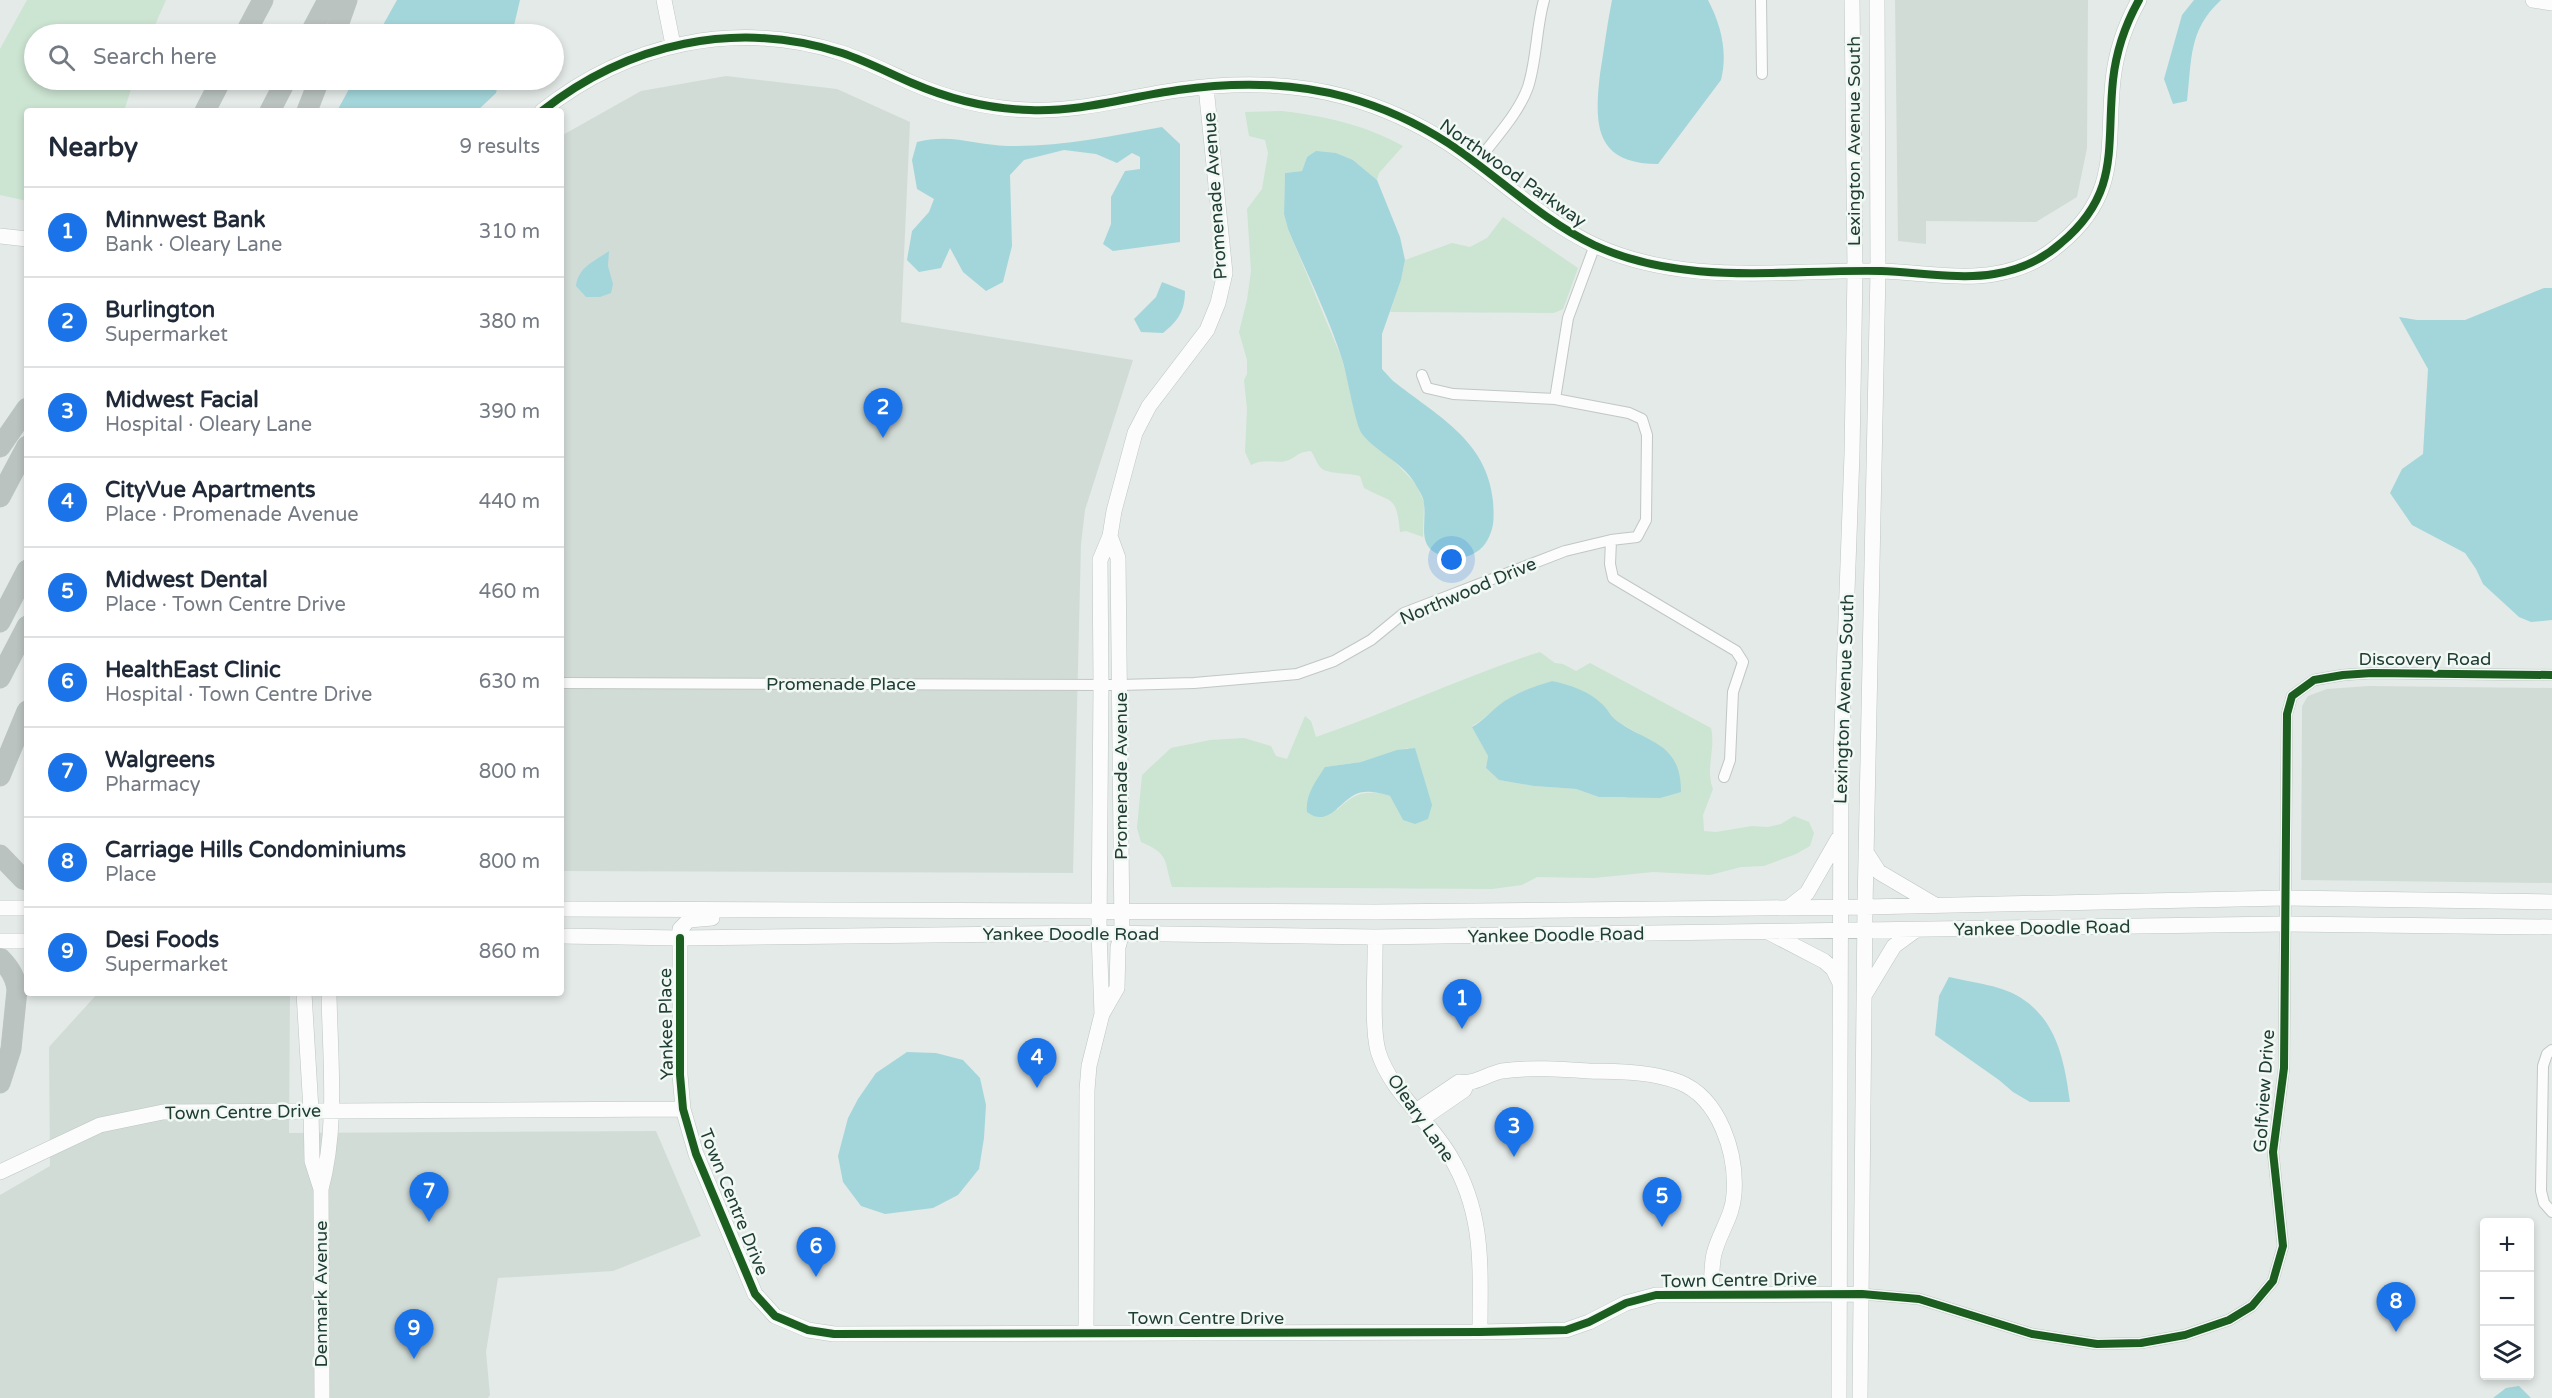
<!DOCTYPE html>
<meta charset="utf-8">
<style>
:root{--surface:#fff;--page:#f6f6f7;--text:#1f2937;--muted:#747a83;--line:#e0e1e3;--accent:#1a73e8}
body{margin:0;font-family:"Varela Round",sans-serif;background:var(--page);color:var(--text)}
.controls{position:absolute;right:18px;bottom:18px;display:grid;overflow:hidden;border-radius:6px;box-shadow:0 3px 9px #0003}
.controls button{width:54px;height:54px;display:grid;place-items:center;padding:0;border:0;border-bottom:2px solid var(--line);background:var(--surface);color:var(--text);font:30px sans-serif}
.you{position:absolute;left:1452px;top:560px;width:21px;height:21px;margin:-15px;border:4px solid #fff;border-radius:50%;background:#1a73e8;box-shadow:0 0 0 9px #1a73e833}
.badge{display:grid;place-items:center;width:39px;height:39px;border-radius:50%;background:var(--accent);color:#fff;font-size:20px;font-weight:700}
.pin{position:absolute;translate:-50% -50px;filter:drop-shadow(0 2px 3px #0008)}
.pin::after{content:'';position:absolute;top:32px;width:21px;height:18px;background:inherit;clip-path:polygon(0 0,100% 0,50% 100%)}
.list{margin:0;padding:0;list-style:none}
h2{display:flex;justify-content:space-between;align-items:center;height:78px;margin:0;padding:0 24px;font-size:26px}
h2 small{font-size:20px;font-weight:400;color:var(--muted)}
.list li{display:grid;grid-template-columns:39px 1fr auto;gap:18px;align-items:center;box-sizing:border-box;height:90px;padding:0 24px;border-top:2px solid var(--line)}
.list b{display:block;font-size:22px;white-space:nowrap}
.list p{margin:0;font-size:20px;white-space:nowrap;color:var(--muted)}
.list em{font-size:20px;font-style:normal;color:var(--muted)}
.icon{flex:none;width:33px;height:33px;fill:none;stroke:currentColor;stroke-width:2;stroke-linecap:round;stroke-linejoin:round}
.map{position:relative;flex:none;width:2552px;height:1398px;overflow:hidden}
.search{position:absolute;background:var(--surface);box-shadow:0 3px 9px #0003;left:24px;top:24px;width:540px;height:66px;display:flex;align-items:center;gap:15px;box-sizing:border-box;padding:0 21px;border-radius:33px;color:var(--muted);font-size:22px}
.panel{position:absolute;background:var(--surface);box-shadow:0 3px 9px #0003;left:24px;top:108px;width:540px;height:888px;border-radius:6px}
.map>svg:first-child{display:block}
.built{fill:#d2dcd7}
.green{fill:#cce4d2;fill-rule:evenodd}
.water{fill:#a3d6da}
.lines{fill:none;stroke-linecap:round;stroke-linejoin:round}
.street-casing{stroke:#c1c7c4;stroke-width:12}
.secondary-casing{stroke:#bdc6c3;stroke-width:16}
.highway-casing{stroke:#bcc6c2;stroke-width:21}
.street{stroke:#fbfcfb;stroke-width:10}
.secondary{stroke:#fbfcfb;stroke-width:15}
.highway{stroke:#bac3c0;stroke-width:20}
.cycleway-casing{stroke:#f2f9f5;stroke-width:11}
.cycleway{stroke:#1b5e20;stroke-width:8}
.labels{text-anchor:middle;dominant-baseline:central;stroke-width:5;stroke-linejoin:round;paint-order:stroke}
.street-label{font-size:18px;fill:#213e35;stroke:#f2f9f5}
</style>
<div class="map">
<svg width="2552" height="1398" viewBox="0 0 2552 1398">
<rect width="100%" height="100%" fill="#e4eae7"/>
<path class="built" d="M1895,0H2088L2087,148L2077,197L2036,222L1926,221V244L1898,241Z
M726,76L837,89L910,122L901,322L1133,360L1085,510L1081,544L1073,873L561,871V136L641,91Z
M2369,686L2552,688V883L2301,880L2302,706L2308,696L2327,689Z
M98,993H290L289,1133L656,1131L701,1236L613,1271L498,1278L486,1352L490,1395L488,1398H0V1195L50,1166L49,1047Z"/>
<path class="green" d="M27,0H166L151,34H34V80H134L124,111H27V201L0,195V49Z
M1282,111C1324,116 1366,125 1403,146L1379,173L1377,180L1353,160L1336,153L1307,157L1302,171L1285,173L1284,214L1288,229L1342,359L1361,433L1388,455L1416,484L1424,502L1423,537L1406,531L1400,532C1396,494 1393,504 1364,488L1360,476C1350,473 1327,474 1321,468C1317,464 1314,455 1311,451C1298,452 1299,455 1289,460C1277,465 1265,457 1251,465L1245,452L1247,409L1244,380L1247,374V360L1239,332L1247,300L1251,271L1247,209L1262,189L1268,153L1265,140L1249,136L1245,112Z
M1503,217L1578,268L1563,309L1554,313L1390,312L1401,280L1405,260L1452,243L1470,247L1487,238Z
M1540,652L1555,663L1563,664L1576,671L1590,663L1711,728C1716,749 1705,769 1713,789L1703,815L1704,831L1716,832L1752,826L1768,827L1781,824L1794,816L1809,822L1814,833L1810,846L1796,854L1764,866L1741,867L1710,875L1653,872L1594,878L1537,877L1522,885L1492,889L1172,887C1164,861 1170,854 1141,842L1137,828L1142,775L1171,748L1210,740L1244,738L1271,746L1276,756L1287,759L1305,716L1311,721L1316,737C1392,711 1464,676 1540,652ZM1552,681L1605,707L1615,720L1639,734L1627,798L1599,797L1576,789L1534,786L1499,780L1486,768L1488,756L1472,726C1486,719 1494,708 1507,700C1521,691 1536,686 1552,681ZM1408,748L1403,820L1390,796C1366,789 1354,793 1337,810L1325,767L1361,762Z"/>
<path class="water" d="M397,0H520L512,34H378Z
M1612,0H1708C1721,25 1728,52 1721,80L1658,164C1595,164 1594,125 1600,74C1604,49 1607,25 1612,0Z
M2194,0H2221C2188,30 2192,60 2187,101L2173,104L2164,79L2182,15Z
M354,80H499L496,93L477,111H337Z
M1162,127L1180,144V242L1113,251L1103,244L1111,224V197L1125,171L1140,169V157L1132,153L1117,163L1096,154L1064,150L1024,160L1010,175L1012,246L1003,282L986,291L963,272L950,248L941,268L919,272L907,260L912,231L929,212L934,199L917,189L912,160L917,142C951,133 975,145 1008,146C1060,147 1111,136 1162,127Z
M1316,151L1336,153L1353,160L1377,180L1400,237L1405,260L1401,280L1382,334V369L1392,380C1435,415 1487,439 1493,501C1494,518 1495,529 1485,544C1476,556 1459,561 1445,557C1415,548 1427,526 1424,504C1424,498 1420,492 1417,487C1407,465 1376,452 1362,434C1355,424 1347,374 1342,359C1328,315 1306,272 1288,229L1284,214L1285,173L1302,171L1307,157Z
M609,251L608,266L613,284L611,293L600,297H586L576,286C578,267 595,261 609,251Z
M1162,282L1185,291C1185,311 1178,321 1163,333L1141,332L1134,319L1156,297Z
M2544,288H2552V620L2531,622L2519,617L2483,584L2476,569L2465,553L2412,525L2390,493L2402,469L2423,454L2428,369L2399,317L2417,320H2465Z
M1552,681C1570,685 1589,691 1602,704C1608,709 1611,717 1617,721C1649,744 1681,742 1681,792L1660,798L1599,797L1576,789L1534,786L1499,780L1486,768L1488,756L1472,727C1483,721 1489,713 1498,706C1514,693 1533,687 1552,681Z
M1415,748L1432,805L1428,819L1415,824L1403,820L1390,796C1380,793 1366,789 1356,794C1339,802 1328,828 1307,812C1305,795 1316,781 1325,767L1361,762L1397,750Z
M1949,977C1973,983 2004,985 2024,1000C2058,1023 2065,1065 2070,1102H2030L2013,1092L1999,1080L1935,1035L1939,996Z
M907,1052L936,1053L963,1060L980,1078L986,1105L984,1138L979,1169L958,1195L933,1208L885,1214L861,1206L843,1182L838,1156L848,1118L858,1099L876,1073Z
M2519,1386L2531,1398H2493L2506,1388Z"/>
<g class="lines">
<defs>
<path id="street" d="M1761,0L1762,74
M1476,164C1493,140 1518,115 1528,87C1537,59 1536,28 1544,0
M1595,245L1568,318L1555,399L1629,413L1642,419L1647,435L1646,520L1637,537L1611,540
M1422,375L1427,388L1453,394L1555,399
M561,683L1120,685L1194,683L1297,674L1334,661L1371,640L1404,613L1565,551L1611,540L1610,564L1613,578L1736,651L1743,662L1733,692L1730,760L1724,777
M2552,1050L2547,1054L2543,1066L2541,1191L2544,1203L2552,1212
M1862,1294L1919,1299L2032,1334L2097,1344L2141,1343L2185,1335L2229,1320L2252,1306L2273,1281L2283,1246L2273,1152L2284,1068L2287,714L2292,696L2314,680L2343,675L2372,673L2552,675"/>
<path id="secondary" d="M664,0L673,45
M2533,0L2552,3
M542,111C628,43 736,19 842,53C866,61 889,73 912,83C949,99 989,109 1030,110C1081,112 1128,97 1178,90C1234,82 1291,82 1346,97C1382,107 1417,123 1448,143C1498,176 1540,219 1594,245C1685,287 1784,269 1881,271C1917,272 1960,280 1994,274C2019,270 2042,260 2061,243C2121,193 2106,147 2113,80C2116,52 2125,25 2139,0
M0,236L27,239
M1866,852L1879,872L1935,905
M0,908H27
M1788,908L1807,893L1838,839
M561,909L1375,912L1865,907L2284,898L2552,902
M712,918L689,920L680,929V1075L683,1109L696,1154L755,1294L775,1316L808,1330L834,1334L1480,1332L1566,1330L1589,1322L1626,1303L1656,1295L1862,1294
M1770,933L1824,961L1833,969L1839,981
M561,936L680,938L1099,933L1375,937L2284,924L2552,927
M1375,937C1376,967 1371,1024 1378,1051C1390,1091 1429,1120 1450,1156C1485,1214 1480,1267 1480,1332
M0,941H27
M304,993L311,1110L312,1161L321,1189
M1865,994L1894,946L1916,930
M1102,1014L1099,933L1101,684L1100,560L1110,536L1114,511L1135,433L1149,406L1207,330L1218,303L1225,273L1206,87
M1416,1111L1459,1082C1474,1085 1487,1074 1502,1071C1530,1067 1561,1069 1589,1071C1619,1072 1650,1071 1679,1082C1720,1098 1737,1154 1734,1194C1733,1216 1719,1233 1714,1254C1711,1267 1712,1282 1711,1295
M1422,1119L1464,1090L1467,1083
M0,1172L100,1125L163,1112L683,1109
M1086,1333L1087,1090L1089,1066L1102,1014L1117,988L1118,947L1122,933L1118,558L1110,536
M322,1398L321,1189C338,1126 330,1058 329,993
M1839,1398L1841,757L1852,454L1855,271L1852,0
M1860,1398L1865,907L1878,271L1877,0"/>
<path id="highway" d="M245,34L263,0
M310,34L328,0
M335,34L347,0
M205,111L221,80
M270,111L286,80
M307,111L319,80
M0,447L27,408
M0,497L27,446
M0,622L27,570
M0,678L27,626
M0,776L27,711
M0,855L23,879L27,880
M0,958C9,967 16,977 17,990L11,1049L0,1083"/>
</defs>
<use href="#street" class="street-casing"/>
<use href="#secondary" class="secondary-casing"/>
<use href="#highway" class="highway-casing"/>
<use href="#street" class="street"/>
<use href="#secondary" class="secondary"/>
<use href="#highway" class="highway"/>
<defs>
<path id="cycleway" d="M542,111C628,43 736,19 842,53C866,61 889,73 912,83C949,99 989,109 1030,110C1081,112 1128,97 1178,90C1234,82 1291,82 1346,97C1382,107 1417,123 1448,143C1498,176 1540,219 1594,245C1685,287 1784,269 1881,271C1917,272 1960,280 1994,274C2019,270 2042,260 2061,243C2121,193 2106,147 2113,80C2116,52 2125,25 2139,0
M680,938V1075L683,1109L696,1154L755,1294L775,1316L808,1330L834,1334L1480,1332L1566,1330L1589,1322L1626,1303L1656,1295L1862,1294L1919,1299L2032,1334L2097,1344L2141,1343L2185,1335L2229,1320L2252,1306L2273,1281L2283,1246L2273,1152L2284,1068L2287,714L2292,696L2314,680L2343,675L2372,673L2552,675"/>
</defs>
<use href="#cycleway" class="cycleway-casing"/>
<use href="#cycleway" class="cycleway"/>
</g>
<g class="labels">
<g class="street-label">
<text transform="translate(1854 141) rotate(-90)">Lexington Avenue South</text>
<text transform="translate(1513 173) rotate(35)">Northwood Parkway</text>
<text transform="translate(1215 196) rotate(-94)">Promenade Avenue</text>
<text transform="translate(1468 591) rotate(-23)">Northwood Drive</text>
<text x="2425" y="659">Discovery Road</text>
<text x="841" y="684">Promenade Place</text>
<text transform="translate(1844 699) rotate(-88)">Lexington Avenue South</text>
<text transform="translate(1121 776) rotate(-90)">Promenade Avenue</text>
<text transform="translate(2042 928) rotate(-1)">Yankee Doodle Road</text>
<text x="1071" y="934">Yankee Doodle Road</text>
<text transform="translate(1556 935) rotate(-1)">Yankee Doodle Road</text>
<text transform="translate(666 1024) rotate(-91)">Yankee Place</text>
<text transform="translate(2264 1091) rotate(-86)">Golfview Drive</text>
<text transform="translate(243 1112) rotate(-1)">Town Centre Drive</text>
<text transform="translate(1421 1118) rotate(55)">Oleary Lane</text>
<text transform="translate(734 1202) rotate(68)">Town Centre Drive</text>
<text transform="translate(1739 1280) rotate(-1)">Town Centre Drive</text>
<text transform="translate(321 1294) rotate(-90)">Denmark Avenue</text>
<text x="1206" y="1318">Town Centre Drive</text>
</g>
</g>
</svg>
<div class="controls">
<button>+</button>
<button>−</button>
<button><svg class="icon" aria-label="layers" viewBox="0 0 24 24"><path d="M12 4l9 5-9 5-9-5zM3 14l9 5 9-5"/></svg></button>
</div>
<div class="you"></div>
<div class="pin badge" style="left:1462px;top:1029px">1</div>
<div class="pin badge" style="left:883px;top:438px">2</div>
<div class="pin badge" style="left:1514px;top:1157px">3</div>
<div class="pin badge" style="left:1037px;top:1088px">4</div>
<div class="pin badge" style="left:1662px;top:1227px">5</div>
<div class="pin badge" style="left:816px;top:1277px">6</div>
<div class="pin badge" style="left:429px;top:1222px">7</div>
<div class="pin badge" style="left:2396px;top:1332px">8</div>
<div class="pin badge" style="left:414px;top:1359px">9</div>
<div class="search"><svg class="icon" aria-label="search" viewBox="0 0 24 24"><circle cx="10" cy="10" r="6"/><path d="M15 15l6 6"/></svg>Search here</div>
<section class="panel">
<h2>Nearby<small>9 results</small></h2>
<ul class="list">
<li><span class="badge">1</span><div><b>Minnwest Bank</b><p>Bank · Oleary Lane</p></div><em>310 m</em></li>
<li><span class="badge">2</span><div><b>Burlington</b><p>Supermarket</p></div><em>380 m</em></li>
<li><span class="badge">3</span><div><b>Midwest Facial</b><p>Hospital · Oleary Lane</p></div><em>390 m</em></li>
<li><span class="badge">4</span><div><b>CityVue Apartments</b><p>Place · Promenade Avenue</p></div><em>440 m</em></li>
<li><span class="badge">5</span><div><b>Midwest Dental</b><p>Place · Town Centre Drive</p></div><em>460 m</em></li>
<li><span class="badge">6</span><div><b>HealthEast Clinic</b><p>Hospital · Town Centre Drive</p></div><em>630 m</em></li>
<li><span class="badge">7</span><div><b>Walgreens</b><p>Pharmacy</p></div><em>800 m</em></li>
<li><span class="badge">8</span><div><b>Carriage Hills Condominiums</b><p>Place</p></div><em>800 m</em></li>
<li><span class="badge">9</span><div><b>Desi Foods</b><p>Supermarket</p></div><em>860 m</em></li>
</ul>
</section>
</div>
